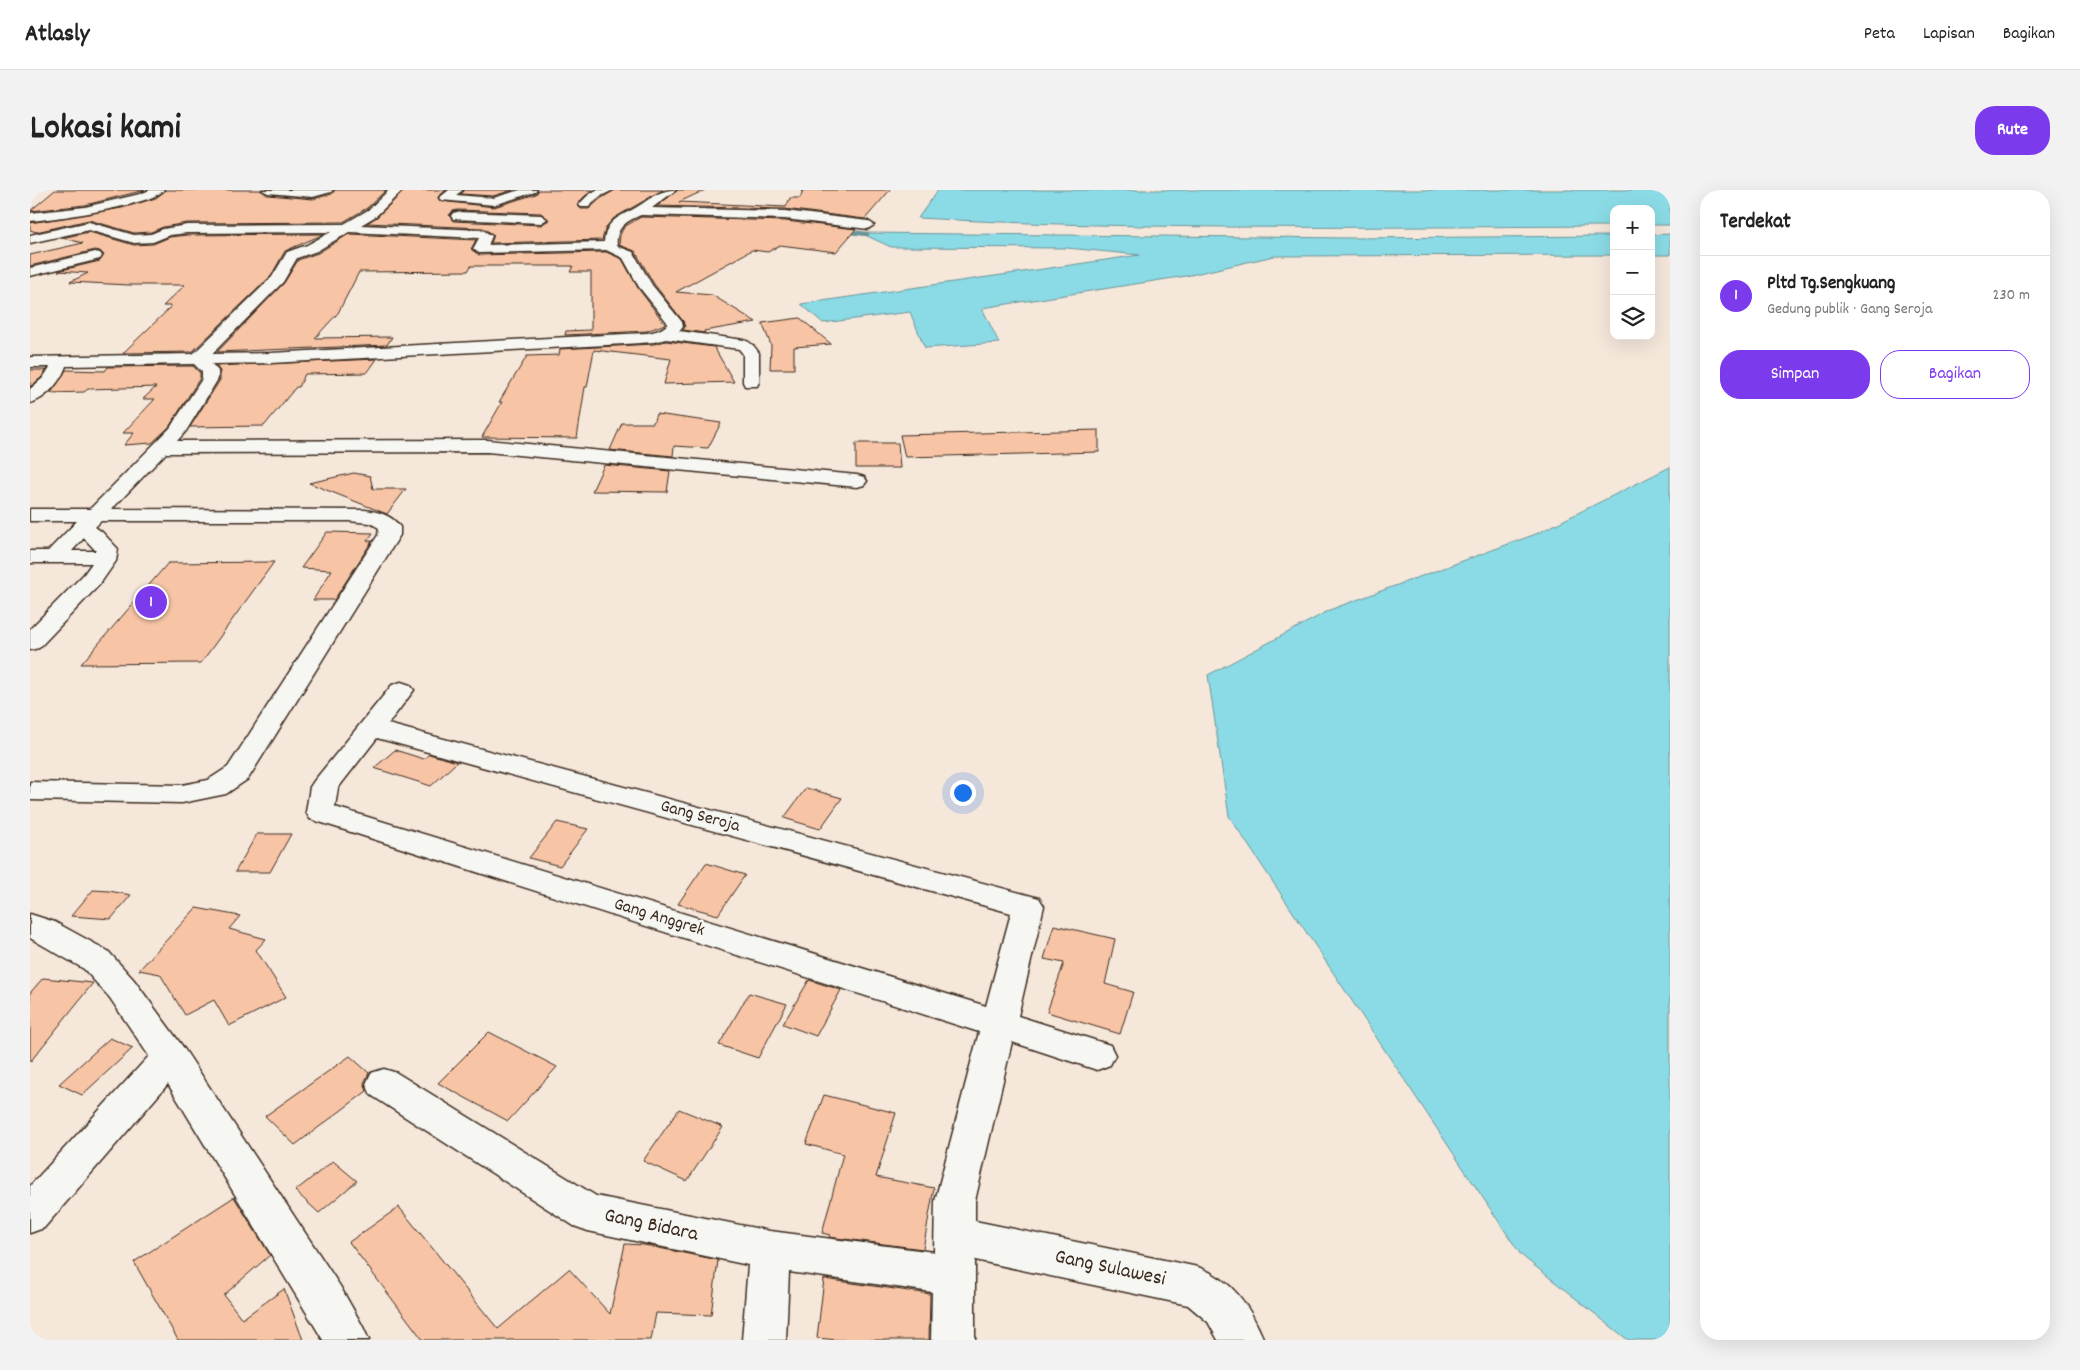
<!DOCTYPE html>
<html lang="id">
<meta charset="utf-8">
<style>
:root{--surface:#fff;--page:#f2f2f2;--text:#222;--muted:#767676;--line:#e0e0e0;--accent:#7c3aed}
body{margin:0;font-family:Dekko,sans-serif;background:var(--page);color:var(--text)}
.controls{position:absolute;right:15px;top:15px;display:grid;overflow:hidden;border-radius:10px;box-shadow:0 5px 20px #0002}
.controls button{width:45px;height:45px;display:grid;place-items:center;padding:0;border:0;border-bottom:1px solid var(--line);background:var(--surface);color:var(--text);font:25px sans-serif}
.you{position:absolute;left:932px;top:602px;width:18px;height:18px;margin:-12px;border:4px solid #fff;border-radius:50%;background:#1a73e8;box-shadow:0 0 0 8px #1a73e833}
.badge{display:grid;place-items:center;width:32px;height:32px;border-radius:50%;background:var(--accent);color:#fff;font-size:16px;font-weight:700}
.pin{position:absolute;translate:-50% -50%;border:2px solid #fff;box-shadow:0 1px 5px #0006}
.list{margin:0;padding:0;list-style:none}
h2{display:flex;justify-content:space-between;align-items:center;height:65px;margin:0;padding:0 20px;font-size:21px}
h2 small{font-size:16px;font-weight:400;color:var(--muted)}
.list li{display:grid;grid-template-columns:32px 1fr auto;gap:15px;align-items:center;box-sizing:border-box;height:80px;padding:0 20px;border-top:1px solid var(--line)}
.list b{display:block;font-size:19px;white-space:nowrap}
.list p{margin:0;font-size:16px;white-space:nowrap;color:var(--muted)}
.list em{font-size:16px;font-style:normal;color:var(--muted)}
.actions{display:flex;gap:10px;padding:15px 20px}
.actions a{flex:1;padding:11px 0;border:1px solid var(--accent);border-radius:20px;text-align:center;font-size:18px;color:var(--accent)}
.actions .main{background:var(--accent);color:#fff}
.icon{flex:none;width:28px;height:28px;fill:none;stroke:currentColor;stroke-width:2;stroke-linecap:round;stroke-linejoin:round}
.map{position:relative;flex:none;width:1640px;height:1150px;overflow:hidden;border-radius:20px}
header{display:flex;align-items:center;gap:30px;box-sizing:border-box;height:70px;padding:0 25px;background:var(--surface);border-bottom:1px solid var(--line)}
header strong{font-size:24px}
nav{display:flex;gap:28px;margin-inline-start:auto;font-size:18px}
.intro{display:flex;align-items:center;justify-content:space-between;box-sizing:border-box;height:120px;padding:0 30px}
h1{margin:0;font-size:35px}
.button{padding:12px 22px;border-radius:20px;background:var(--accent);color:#fff;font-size:18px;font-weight:700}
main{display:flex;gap:30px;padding:0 30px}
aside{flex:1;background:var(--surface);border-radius:20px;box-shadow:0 5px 20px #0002}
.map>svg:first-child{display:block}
.water{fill:#8bdbe6;stroke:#6b9496}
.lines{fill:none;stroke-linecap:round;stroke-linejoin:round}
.stream{stroke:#6b9496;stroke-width:4.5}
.building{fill:#f7c5a6;stroke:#3b2a1e;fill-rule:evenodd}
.minor-casing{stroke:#3b2a1e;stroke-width:3}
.minor{fill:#f6f6f2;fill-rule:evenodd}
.labels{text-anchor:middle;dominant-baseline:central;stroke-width:5;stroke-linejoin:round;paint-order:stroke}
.street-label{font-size:18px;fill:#3b2a1e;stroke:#f6f6f2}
.near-street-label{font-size:21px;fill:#3b2a1e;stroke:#f6f6f2}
</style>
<header>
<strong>Atlasly</strong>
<nav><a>Peta</a><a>Lapisan</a><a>Bagikan</a></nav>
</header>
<div class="intro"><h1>Lokasi kami</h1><a class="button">Rute</a></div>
<main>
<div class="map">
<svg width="1640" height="1150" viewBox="0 0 1640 1150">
<rect width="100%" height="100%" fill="#f6e7db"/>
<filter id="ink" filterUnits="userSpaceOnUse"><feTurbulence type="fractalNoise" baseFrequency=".02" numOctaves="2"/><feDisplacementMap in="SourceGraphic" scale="10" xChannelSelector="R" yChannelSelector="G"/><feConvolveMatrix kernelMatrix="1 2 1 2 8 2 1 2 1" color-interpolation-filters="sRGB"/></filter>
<g filter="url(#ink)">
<path class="water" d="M908,0H1640V35H1621V19H1584V36C1352,37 1119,41 888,28Z
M837,43L1321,48L1584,46V65L1244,66L1156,86L952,118L969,153L895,158L880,122L793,133L771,114L1110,65L1037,58L861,57L837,46Z
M1640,44V65H1621V45Z
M1640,277V1150H1598L1491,1065L1199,626L1178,485L1302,419L1506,344Z"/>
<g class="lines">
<path class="stream" d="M649,25L704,30
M811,41L837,44"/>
</g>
<path class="building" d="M25,0H115L55,15L0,21Z
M136,0H230L238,5L283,9L302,4L305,0H356L337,18L313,32L157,33L133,37L121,42L104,43L59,30L6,42L0,40V33L92,18L126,8Z
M375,0H416L408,7L410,11L464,17L506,4L509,0H563L554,7L547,15L551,19H559L570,9L585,0H633L584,28L576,37L572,50L461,53L464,45L453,38L337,33L347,27ZM427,20L511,23L519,30L511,35L423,31L419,25L423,21Z
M435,0H483L463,6L431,4Z
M648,0H675L649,12L756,17L760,8H770L773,0H860L835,29L755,19L627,16Z
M611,27L755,31L826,39L806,62L750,55L738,62L722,60L646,102L682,105L726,132L674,141L675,143L653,140L655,137L653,131L624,94L605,61L589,55L590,45L594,37Z
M59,42L104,55L123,54L140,47L157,45L294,44L255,61L241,86L162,162L93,163L142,116H133L155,95H99L40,92L58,83L28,81L70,71L74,65L70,61L65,60L0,76V65L53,53L32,48Z
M319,44L446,50L441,59L449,65L576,62L592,69L608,98L635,134L617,141L535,145L536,141L561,140V82H540L543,76H441L438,81L329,82L308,123L285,148L362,147L357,155L187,162L254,93L268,70L288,63Z
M770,128L801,154L764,157V179H740L741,155L732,133Z
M636,151L684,157L704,192L634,194L641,169L564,160L557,197H555L547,248L452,247L472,212H469L497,166L529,165L530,159L624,154Z
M347,169L337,183L275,184L269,197H266L234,236L160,237L190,190V181L186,176Z
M163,176L170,183V188L139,237L122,253L94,255L104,243H93L125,209H113L126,197L58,199L54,202L21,203L36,180L75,181L78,177Z
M0,180H16L12,187L0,197Z
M626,224L691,233L678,258L644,256L643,266L580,260L592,233H623Z
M1069,240V262L875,267L870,245Z
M826,253H868L870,278H826Z
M574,275L640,281L637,302L562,301Z
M324,283L340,286L343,299H376L357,324L279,293Z
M297,342L343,343L337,351H342L304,410H283L302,380L271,378Z
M244,372L171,473L51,474L138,373Z
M365,560L394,569L399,564L427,572L401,596L344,578Z
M776,598L812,608L790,639L754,628Z
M527,632L558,639L530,676L499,668Z
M227,644H261L240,682H205Z
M676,673L715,685L688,725L648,714Z
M63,700L79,701L101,705L81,729L41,726Z
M166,718L210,726L199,739L236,749L226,760L256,807L199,836L184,810L155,825L130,784L109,780Z
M1024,735L1085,749L1075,794L1103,802L1090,844L1017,822L1034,773L1014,769Z
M13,788L63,793L0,872V803Z
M779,790L811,800L786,846L753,834Z
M719,803L757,814L728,868L689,855Z
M459,842L527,877L478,931L408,893Z
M80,848L103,858L52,905L29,894Z
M320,866L339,883L334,893L337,901L265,955L235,926Z
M794,905L866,923L846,987L904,998L893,1059L799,1047L800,1045L792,1043L813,964L776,954Z
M649,919L693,937L657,991L613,971Z
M303,971L327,991L289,1023L265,1001Z
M204,1007L240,1065L194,1105L212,1129L254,1099L273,1150H148L104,1072Z
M369,1017L468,1139L539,1079L580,1124L595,1054L614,1055L688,1070L681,1125L626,1123L621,1150H393L319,1052Z
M794,1089L900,1104L899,1150H808L787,1148Z"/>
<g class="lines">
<defs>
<path id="minor" d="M120,0H134C120,16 24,29 0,31V23L55,17L110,4Z
M232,0H303L301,2L283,7L238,3Z
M359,0H373L346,26L331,35L453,40L462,46L458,55L574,52C576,29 590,27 607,17C622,8 628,0 646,0L622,18L755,21L838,31L844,35L838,39L755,29L611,25C596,31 585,38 587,56L603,62L622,95L652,132L653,137L649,141L714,150C721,152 725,157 729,163V192L727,196H715L713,192V164L709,159L636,149L624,152L595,154L241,173L182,174L188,181V189L156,241L147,251L457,250L827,285L834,287L837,291L834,295L827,297L457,262L136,263L82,319L335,320C349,322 362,325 370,337V345L218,589L196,604L152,613L0,610V592L152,595L178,590L198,577L348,345L349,338L340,333L318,331H71L65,337L72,342L88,359L86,371L70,394L9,458L0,460V439L54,384L62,373H0V361H18L47,331H0V319H60L140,238L172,189V182L164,174L36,176C31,191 16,209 0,213V199L13,188L20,177H0V167L163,164L242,87L257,62L277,55L301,42L157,43L140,45L123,52L104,53L59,40L0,53V45L59,32L104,45L121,44L133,39L157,35L314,34L338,20ZM319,42L449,48L443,59L449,63L576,60L593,68L609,97L637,132V135C625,145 610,143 595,144L241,163L182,164L253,92L267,68L287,61ZM54,348L66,361H42Z
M419,0H433L426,5L463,8L490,0H507L505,2L464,15L411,10L409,8Z
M567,0H583L569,7L559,17H551L549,15C554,8 560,3 567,0Z
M427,22L511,25L517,29L511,33L423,29L421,26L423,23Z
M65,62L70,63L72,66L70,69L0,86V78Z
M371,492L380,495L384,500L358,534L1009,708L1014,716L988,826L1080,855L1085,865L1080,875L1067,880L982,852L945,1011V1031L1168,1077C1204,1091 1219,1115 1234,1150H1188L1178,1132L1158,1115L945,1070V1150H901L902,1102L759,1082L756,1150H712L718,1075L558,1041L544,1036L341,905L336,894L341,883L354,879L367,883L566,1006L740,1041L904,1062L905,1011L949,842L280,629L276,622L280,597L284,591L362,495ZM347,548L981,723L956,816L305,617L308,598Z
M0,724L25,732L78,761L104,790L153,857L310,1096L332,1135L339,1150H293L138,894L14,1038L0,1043V996L119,866L80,808L54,779L0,748Z"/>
</defs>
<use href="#minor" class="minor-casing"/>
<use href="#minor" class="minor"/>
</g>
</g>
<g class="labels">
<g class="street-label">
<text transform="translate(670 627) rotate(15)">Gang Seroja</text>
<text transform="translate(629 728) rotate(17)">Gang Anggrek</text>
</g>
<g class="near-street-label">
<text transform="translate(621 1036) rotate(12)">Gang Bidara</text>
<text transform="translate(1080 1079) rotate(12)">Gang Sulawesi</text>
</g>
</g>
</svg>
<div class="controls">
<button>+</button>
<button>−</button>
<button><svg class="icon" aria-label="layers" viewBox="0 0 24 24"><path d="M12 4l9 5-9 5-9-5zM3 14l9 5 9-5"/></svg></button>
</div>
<div class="you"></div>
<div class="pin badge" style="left:121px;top:412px">1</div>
</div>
<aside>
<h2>Terdekat<small></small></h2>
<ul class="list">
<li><span class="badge">1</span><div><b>Pltd Tg.Sengkuang</b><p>Gedung publik · Gang Seroja</p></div><em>230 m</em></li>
</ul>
<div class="actions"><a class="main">Simpan</a><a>Bagikan</a></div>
</aside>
</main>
